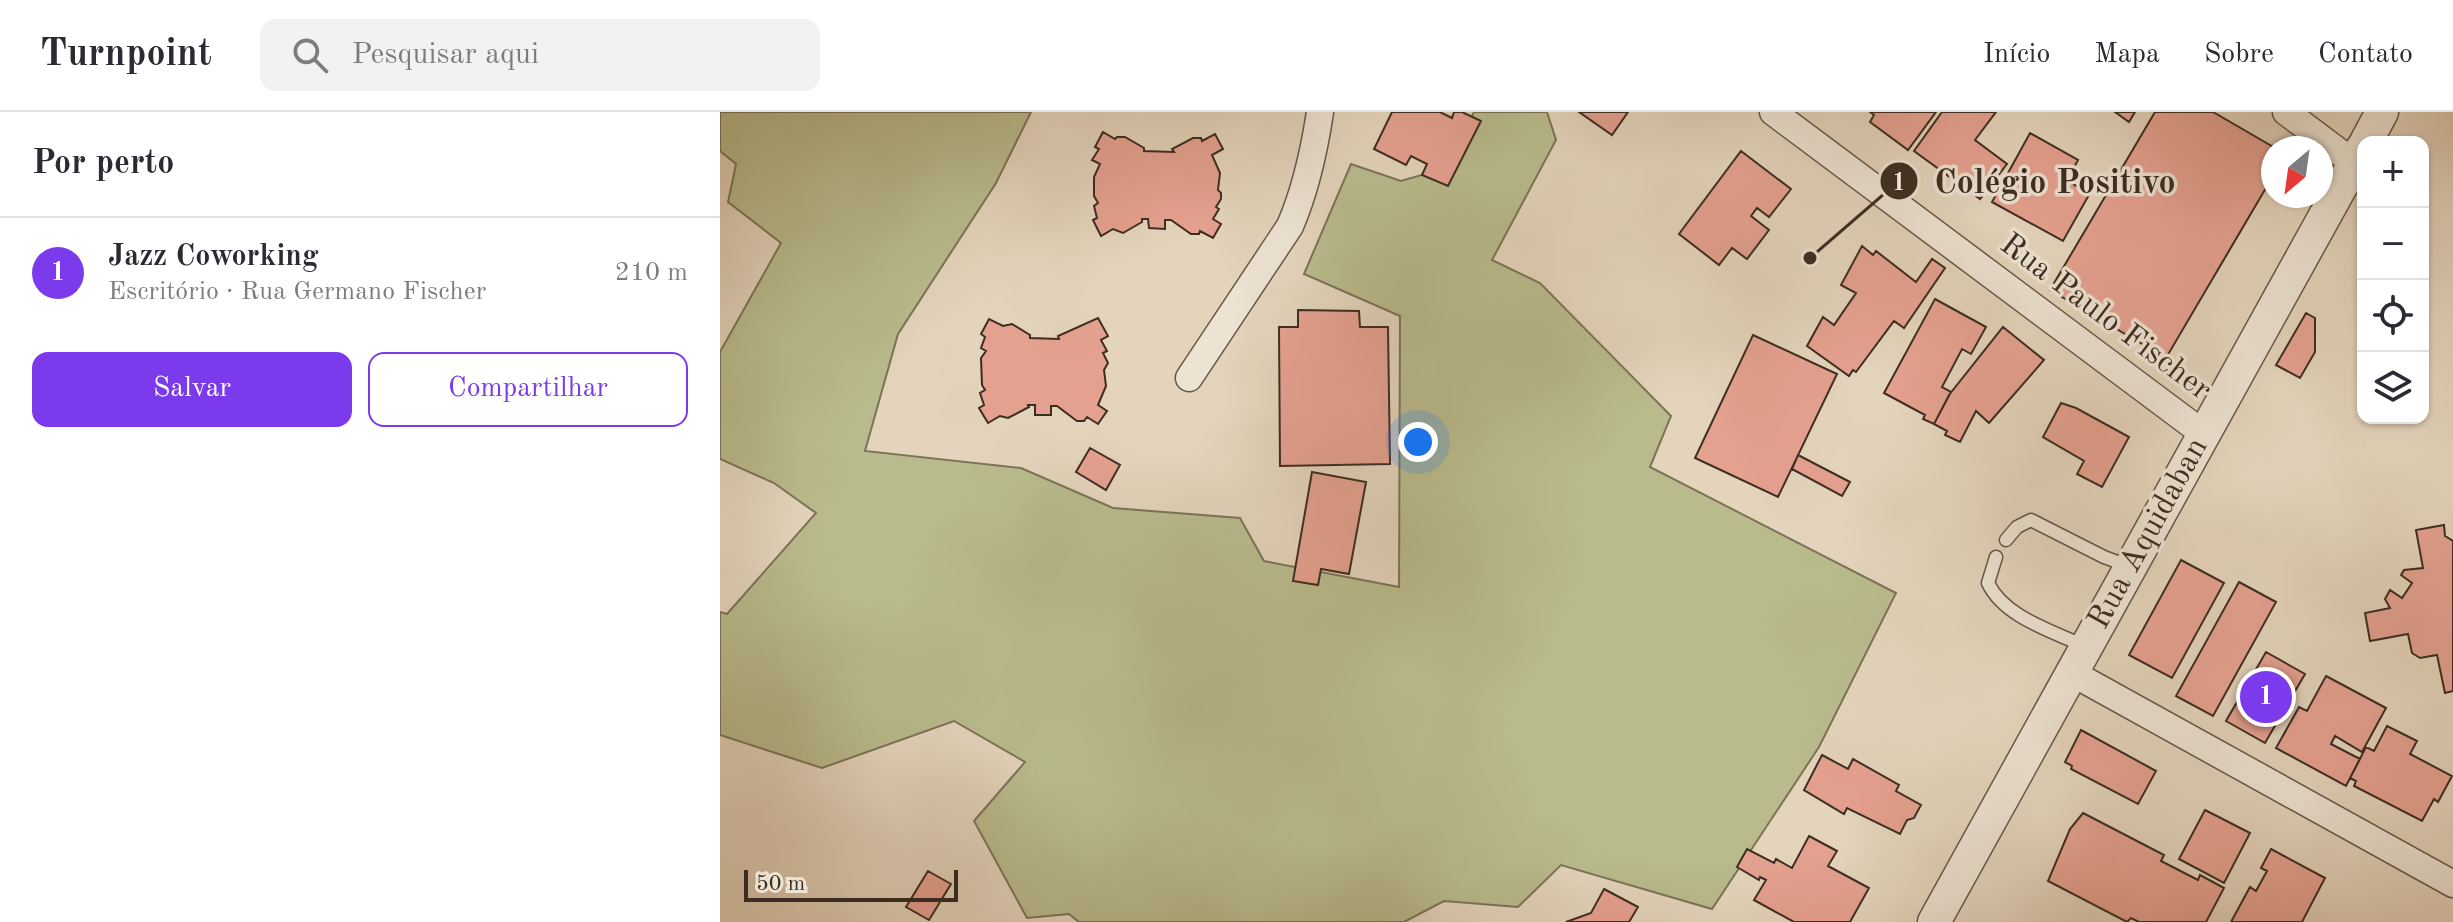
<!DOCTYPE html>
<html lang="pt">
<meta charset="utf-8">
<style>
:root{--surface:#fff;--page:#f2f2f3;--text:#2b2b33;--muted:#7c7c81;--line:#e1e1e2;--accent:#7c3aed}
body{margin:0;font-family:"Old Standard TT",serif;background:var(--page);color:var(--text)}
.controls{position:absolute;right:24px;top:24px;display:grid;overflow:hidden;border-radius:16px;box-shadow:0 2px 6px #0004}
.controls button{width:72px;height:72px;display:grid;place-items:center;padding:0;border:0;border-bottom:2px solid var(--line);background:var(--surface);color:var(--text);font:40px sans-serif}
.compass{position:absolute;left:1541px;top:24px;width:72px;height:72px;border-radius:50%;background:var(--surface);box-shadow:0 2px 6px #0004;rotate:209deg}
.scale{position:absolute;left:24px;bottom:20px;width:214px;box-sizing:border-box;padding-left:8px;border:4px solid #3d2d21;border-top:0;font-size:22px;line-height:28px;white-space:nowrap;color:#3d2d21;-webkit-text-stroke:6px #ede3d3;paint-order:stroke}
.you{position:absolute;left:698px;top:330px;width:28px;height:28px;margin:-20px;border:6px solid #fff;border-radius:50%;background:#1a73e8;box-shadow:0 0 0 12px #1a73e833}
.badge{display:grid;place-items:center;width:52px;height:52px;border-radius:50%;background:var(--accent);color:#fff;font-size:26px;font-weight:700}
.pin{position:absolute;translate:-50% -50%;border:4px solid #fff;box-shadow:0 2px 8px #0006}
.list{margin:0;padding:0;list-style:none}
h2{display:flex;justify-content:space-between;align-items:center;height:104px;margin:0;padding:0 32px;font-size:34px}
h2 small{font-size:26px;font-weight:400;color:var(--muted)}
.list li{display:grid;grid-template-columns:52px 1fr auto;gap:24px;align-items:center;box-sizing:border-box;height:112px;padding:0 32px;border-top:2px solid var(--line)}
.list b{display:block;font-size:30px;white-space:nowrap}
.list p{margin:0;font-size:26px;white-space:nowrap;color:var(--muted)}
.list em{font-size:26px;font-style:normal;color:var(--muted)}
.actions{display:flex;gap:16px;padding:24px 32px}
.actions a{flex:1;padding:18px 0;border:2px solid var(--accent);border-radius:16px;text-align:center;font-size:28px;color:var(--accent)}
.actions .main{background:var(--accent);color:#fff}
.icon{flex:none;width:44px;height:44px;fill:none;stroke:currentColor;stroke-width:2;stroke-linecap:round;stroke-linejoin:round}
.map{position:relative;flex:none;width:1733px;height:810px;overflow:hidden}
header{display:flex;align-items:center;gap:48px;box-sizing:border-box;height:112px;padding:0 40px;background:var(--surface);border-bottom:2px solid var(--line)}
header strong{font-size:38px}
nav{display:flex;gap:44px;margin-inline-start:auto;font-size:28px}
.search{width:560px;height:72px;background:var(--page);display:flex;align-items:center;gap:20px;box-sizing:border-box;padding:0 28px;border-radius:16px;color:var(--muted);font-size:30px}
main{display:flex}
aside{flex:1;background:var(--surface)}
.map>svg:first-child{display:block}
.green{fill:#b9bb8d;stroke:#7b7457;stroke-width:2}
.building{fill:#e5a190;stroke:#3d2d21;stroke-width:2}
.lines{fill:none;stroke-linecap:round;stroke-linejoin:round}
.service-casing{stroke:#675748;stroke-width:15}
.minor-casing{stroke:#675748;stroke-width:29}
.tertiary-casing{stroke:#675748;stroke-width:35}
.service{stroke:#ede3d3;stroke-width:12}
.minor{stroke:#ede3d3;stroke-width:26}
.tertiary{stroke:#ede3d3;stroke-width:32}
.labels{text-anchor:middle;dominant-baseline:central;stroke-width:7;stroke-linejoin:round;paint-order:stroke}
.street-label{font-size:32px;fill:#3d2d21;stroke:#ede3d3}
.leader{fill:none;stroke:#3d2d21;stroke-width:3}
.callout-dot{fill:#3d2d21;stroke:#ede3d3;stroke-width:3}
.mark-label{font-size:24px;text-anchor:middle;font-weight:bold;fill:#fff}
.callout-label{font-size:34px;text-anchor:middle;font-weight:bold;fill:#3d2d21;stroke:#ede3d3;stroke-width:7;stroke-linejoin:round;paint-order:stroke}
</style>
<header>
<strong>Turnpoint</strong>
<div class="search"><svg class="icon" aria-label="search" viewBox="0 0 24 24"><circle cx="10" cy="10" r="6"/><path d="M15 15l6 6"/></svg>Pesquisar aqui</div>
<nav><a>Início</a><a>Mapa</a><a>Sobre</a><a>Contato</a></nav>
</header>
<main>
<aside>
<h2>Por perto<small></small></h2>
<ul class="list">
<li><span class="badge">1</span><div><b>Jazz Coworking</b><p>Escritório · Rua Germano Fischer</p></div><em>210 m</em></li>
</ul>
<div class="actions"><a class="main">Salvar</a><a>Compartilhar</a></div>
</aside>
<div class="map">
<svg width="1733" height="810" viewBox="0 0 1733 810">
<rect width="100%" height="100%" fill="#e4d4bc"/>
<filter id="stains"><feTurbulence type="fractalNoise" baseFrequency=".0025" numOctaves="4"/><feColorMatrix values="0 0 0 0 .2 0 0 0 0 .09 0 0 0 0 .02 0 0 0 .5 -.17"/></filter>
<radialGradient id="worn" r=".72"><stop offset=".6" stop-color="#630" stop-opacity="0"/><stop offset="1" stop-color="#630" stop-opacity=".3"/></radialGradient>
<path class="green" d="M0,0H311L276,71L178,222L145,339L301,356L393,396L520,406L544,449L679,475L680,204L584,162L631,52L681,69L726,56L754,0H827L836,28L772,148L820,171L951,304L930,355L1176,481L1099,635L992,797L841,753L798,795L724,789L684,810H359L349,802L307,806L254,709L305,650L234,609L102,656L0,623V500L7,502L96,401L54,371L0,347V240L61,131L8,90L16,52L0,39Z"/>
<path class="building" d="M672,0H720L732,6L734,0H742L761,9L728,74L702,63L707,52L691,44L686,53L654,37Z
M859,0H908L892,23Z
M1150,0H1216L1188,38L1150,10L1154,3Z
M1222,0H1276L1255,28L1287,52L1260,87L1194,39Z
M1395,0H1415L1409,10Z
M1435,0H1493L1555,36L1553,64L1446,246L1330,178Z
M383,20L395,27L397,25H405L424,36V39L454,40L452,37L473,26H481L482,29L495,22L503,37L492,43L500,61L498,78L501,81V87L496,95L499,97L493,107L501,112L493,126L480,119L479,122H471L451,108H445V117L429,116L428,107H422V110L403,121L393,117L381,124L373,108L377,106L374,94L378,91L374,84V65L380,52L372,48L379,37L375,35Z
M1310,21L1358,48L1347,69L1370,81L1343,129L1272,90Z
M1021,39L1071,77L1049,105L1037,96L1031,104L1049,118L1027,147L1012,136L999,153L959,122Z
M1142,134L1153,143L1156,139L1196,170L1212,147L1225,156L1184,216L1174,209L1136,260L1133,258L1129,264L1087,234L1103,205L1114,213L1136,181L1121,173Z
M1215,187L1266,215L1251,242L1242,237L1222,275L1231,280L1214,312L1203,307L1205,303L1164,281Z
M578,198L639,199L640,215H668L670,352L560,354L559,215H578Z
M1586,201L1595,206V240L1580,266L1556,253Z
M378,206L388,224L381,228L387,239L383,241L388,251L384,258L386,274L378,293L387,299L378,312L367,305L364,309H357L337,294H331V303H315V293H308L309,295L288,306L280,304L268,311L259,296L264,293L260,281L265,278L262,273L261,246L266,239L261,236L265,225L261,222L269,207L283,214L292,212L310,223V226L339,227L338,224Z
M1283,215L1324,248L1269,311L1256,299L1240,330L1225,323L1227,319L1214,312L1229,283Z
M1033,223L1117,262L1058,385L975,346Z
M1341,291L1356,296L1409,325L1382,375L1357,362L1364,349L1323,325Z
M370,336L400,353L386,378L356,360Z
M1078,343L1130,370L1122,384L1072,357Z
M592,360L646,370L629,462L601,457L598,473L573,469Z
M1724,413L1725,424L1733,429V579L1725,581L1717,543L1700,546L1692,541L1688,522L1650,529L1645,501L1670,496L1665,487L1670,478L1682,486L1692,471L1681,463L1684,458L1703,456L1696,418Z
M1461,448L1504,471L1452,566L1409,543Z
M1519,470L1556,490L1493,604L1456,584Z
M1546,540L1585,562L1545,631L1506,609Z
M1606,564L1666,596L1642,640L1615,624L1611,632L1640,647L1626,674L1556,636L1579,595L1587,599Z
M1667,614L1697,629L1690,642L1732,664L1718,690L1714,687L1702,709L1634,674L1636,669L1630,666L1646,635L1654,639Z
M1361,618L1436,659L1418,692L1351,657L1352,654L1345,650Z
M1102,643L1128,657L1133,647L1179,673L1176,679L1201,693L1194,706L1187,708L1180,722L1127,696L1124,702L1084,678Z
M1485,698L1530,721L1504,771L1459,747Z
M1363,701L1444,743L1441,749L1478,768L1480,763L1504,776L1486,810H1419L1411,806L1407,810L1328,769L1350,717Z
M1089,724L1117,739L1108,754L1149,776L1130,810H1074L1034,788L1046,768L1040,765L1039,768L1017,755L1027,737L1054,751L1056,747L1072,756Z
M1551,737L1605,766L1582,810H1511L1530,775L1536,779L1547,759L1541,756Z
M208,759L231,772L209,808L186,795Z
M884,777L918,795L909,810H846L871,801Z"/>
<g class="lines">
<defs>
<path id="service" d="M1286,428L1297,415L1311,408L1384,445L1408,454
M1276,445L1268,471C1284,505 1332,519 1364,534"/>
<path id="minor" d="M1053,0L1484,322
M1566,0L1634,51
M469,266L570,114C586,77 594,40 600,0
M1352,561L1733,772"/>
<path id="tertiary" d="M1646,30L1662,0
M1214,810L1643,35"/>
</defs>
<use href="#service" class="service-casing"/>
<use href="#minor" class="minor-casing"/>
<use href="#tertiary" class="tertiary-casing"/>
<use href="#service" class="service"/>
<use href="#minor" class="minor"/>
<use href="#tertiary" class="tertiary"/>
</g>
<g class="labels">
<g class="street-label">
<text transform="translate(1385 206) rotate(37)">Rua Paulo Fischer</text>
<text transform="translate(1429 422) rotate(-61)">Rua Aquidaban</text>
</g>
</g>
<path class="leader" d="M1090 146L1179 69"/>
<g class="callout-dot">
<circle cx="1090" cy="146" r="8"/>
<circle cx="1179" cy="69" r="20"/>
</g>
<g class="mark-label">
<text x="1179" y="78">1</text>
</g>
<g class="callout-label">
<text x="1335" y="81">Colégio Positivo</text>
</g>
<rect width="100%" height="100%" filter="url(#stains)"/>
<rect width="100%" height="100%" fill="url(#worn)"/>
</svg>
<div class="controls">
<button>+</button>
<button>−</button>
<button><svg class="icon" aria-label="locate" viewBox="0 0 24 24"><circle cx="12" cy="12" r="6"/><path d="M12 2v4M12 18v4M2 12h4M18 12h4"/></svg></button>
<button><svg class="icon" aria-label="layers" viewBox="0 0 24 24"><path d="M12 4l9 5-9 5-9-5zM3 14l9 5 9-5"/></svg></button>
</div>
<svg class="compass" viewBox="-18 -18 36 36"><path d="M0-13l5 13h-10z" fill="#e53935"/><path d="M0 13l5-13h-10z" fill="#7c7c81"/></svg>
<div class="scale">50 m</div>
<div class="you"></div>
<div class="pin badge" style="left:1546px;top:585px">1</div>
</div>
</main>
